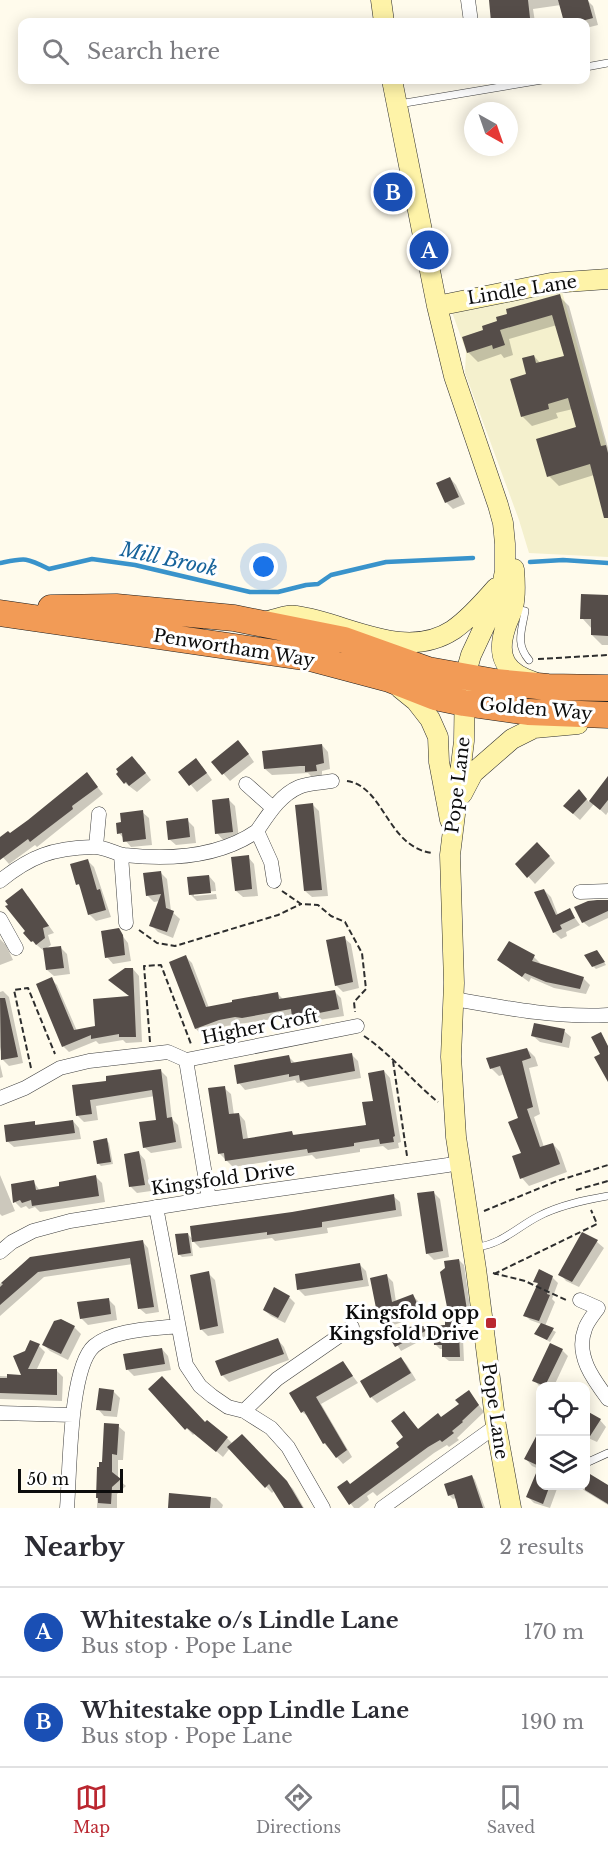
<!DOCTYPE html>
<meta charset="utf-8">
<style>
:root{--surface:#fff;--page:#f7f7f7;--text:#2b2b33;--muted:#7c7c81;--line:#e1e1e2;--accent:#ba2730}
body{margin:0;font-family:"Libre Baskerville",serif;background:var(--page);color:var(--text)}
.controls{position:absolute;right:18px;bottom:18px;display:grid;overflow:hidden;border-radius:12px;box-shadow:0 3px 15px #0003}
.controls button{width:54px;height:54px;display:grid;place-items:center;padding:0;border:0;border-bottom:2px solid var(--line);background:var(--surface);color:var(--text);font:30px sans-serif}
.compass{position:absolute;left:464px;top:102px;width:54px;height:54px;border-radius:50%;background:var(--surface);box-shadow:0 3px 15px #0003;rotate:140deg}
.scale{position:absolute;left:18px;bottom:15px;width:105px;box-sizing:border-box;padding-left:6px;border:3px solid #0c0c0c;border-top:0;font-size:16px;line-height:21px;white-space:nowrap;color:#0c0c0c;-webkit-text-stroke:4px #fff;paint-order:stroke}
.you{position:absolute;left:264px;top:567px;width:21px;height:21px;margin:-15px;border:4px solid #fff;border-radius:50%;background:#1a73e8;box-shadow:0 0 0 9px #1a73e833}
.badge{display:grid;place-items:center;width:39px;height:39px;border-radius:50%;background:var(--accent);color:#fff;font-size:20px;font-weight:700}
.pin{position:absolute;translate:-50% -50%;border:3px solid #fff;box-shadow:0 2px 6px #0006}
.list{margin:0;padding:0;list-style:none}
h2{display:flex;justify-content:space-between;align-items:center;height:78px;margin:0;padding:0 24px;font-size:26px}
h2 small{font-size:20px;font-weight:400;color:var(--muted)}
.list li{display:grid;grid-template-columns:39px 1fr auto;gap:18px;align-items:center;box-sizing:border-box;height:90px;padding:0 24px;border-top:2px solid var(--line)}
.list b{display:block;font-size:22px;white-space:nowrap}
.list p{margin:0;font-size:20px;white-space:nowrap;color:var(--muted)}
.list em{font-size:20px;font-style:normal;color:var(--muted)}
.icon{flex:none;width:33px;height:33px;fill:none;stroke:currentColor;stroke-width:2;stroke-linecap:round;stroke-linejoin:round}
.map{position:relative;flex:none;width:608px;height:1508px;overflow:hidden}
.search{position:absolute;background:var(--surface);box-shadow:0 3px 15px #0003;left:18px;right:18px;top:18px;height:66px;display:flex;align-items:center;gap:15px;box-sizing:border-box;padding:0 21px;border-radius:12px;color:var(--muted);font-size:22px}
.sheet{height:258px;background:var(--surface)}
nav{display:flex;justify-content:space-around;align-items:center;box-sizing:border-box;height:84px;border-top:2px solid var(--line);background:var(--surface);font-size:16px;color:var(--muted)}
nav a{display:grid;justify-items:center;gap:3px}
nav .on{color:var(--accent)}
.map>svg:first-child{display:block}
.farmland{fill:#f4f0cd}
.shadow{fill:#0003}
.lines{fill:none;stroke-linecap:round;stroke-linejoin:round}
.stream{stroke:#3993cb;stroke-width:4.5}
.building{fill:#554d49}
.lane-casing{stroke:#3f3f3f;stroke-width:8}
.street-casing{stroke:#3f3f3f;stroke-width:15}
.secondary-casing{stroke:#2e2e2e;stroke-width:21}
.highway-casing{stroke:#1d1d1d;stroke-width:27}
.path{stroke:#2e2e2e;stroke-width:2;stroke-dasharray:6 3;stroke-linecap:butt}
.lane{stroke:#fff;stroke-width:7}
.street{stroke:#fff;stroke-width:14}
.secondary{stroke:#fef3a8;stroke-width:20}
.highway{stroke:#f29b56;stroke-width:26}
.poi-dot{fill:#ba2730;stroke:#fff;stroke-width:2}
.labels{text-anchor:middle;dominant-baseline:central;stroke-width:6;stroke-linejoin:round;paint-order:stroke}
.street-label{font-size:18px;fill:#0c0c0c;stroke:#fff}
.poi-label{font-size:18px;font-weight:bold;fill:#0c0c0c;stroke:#fff;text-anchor:end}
.water-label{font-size:20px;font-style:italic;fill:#18649b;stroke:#fff}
</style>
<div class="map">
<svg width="608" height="1508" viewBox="0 0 608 1508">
<rect width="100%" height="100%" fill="#fffbec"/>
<path class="farmland" d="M561,288L608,453V557L529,553L519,520L465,373L466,351L452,312Z"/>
<path class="shadow" d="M490,0H587L593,6L598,25L586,28V22H565L561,5L533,9L535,22H493Z
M559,296L569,306L608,448V513L594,475L559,486L549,476L578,428L573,409L556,413L558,418L532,426L522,416L528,375L534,356L541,364L566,357L557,325L509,339L513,355L504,358L501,354L478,362L468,352L485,331Z
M450,478L456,485L465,504L453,509L446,502L438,484Z
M608,596V645H602L592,635V629L582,618Z
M322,745L328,752L330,769L322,771V777L313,778L308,773L272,775L265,769Z
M245,749L254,762L230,781L213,762Z
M139,764L151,780L137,792L125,783Z
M202,766L212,780L197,792L180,772Z
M87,774L103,794L37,847L35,845L9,864L0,854V839L11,835Z
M608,780V812L606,815L594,804L580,820L571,812L579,791L589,802Z
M229,800L235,806L239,838L223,840L217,833Z
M312,804L319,811L328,896L312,897L305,891Z
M142,812L149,818L152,845L131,847L119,833Z
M187,820L194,827L196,843L176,845L169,839Z
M544,850L555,863L535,884L517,864Z
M248,857L254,864L258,896L243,897L236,891Z
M87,860L94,867L111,917L96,921L89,914L82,889L78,884Z
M161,873L167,879L171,911L180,919L173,938L158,932L151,925L160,901L154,902L147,895Z
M209,876L215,883L216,891L194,893V896L216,894L217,899L197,901L190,894Z
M544,890L551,897L558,915L569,910L580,925L566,932L567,936L561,939L554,932Z
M28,896L54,933L48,935L51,945L44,950L60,947L67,954L70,974L54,976L47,970L44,951L32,941Z
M608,901V918L589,927L583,922Z
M118,930L128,943L131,961L113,964L107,957Z
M344,938L351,944L359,988L343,992L336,985Z
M0,939L6,945L13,960L0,965Z
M599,954L606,965L596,969L593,966Z
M186,957L192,963L209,1008L277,993L284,1000L335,992L341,998L344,1016L300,1023L293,1016L226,1026L202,1035L196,1029L170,963Z
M534,957L540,963L539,965L583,978L590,985L586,994L554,988L531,978L529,982L499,960Z
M133,969L139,976L142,1042L126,1043L123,1040L99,1044L96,1041L69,1052L63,1046L51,979L57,985L77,1031L97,1027L131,997Z
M3,991L9,997L23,1063L9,1066L3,1060L0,1047V992Z
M564,1031L571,1037L569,1048L540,1042L533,1036Z
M527,1049L535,1057L538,1066L529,1068L540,1114L534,1117L544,1147L553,1144L560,1152L567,1172L529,1186L522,1178L523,1154L520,1119L505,1074L499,1076L491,1068Z
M351,1054L358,1061L361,1078L308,1087L303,1082L297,1083L295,1080L245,1090L239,1083L289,1057L296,1064Z
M0,1064L3,1077L0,1078Z
M161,1071L167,1077L172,1119L178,1125L182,1148L151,1153L144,1147L157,1121L155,1096L96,1106L98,1120L84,1122L78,1116L74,1087L108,1082Z
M384,1071L390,1078L401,1142L398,1143L399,1148L388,1150L383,1146L360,1149V1152L316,1159L312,1155L233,1167L220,1154L224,1088L231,1094L234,1115L239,1114L245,1121L248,1139L292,1133L295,1136L367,1126Z
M73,1121L79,1128L81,1139L14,1147L7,1141L34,1123L37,1126Z
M106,1140L109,1143L113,1164L101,1166L98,1163Z
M139,1153L145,1160L151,1191L137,1193L131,1187Z
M0,1175L15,1211L2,1216L0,1214Z
M96,1177L102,1183L105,1202L40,1212L35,1207L29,1209L26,1206L21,1208L15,1202L33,1181L40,1191Z
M434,1193L440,1199L449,1257L434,1260L427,1253Z
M393,1196L400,1202L402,1216L327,1228L328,1233L275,1241L272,1238L200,1248L191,1239L193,1256L182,1257L179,1254L188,1234L193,1240L292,1213Z
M583,1234L597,1242L604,1248L579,1287L566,1281L560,1274Z
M143,1242L148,1248L159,1312L146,1314L140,1309L133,1264L44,1277L0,1316V1284L31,1258Z
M459,1260L464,1265L471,1314L462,1316L464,1361H449L444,1357V1349H440L435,1344V1333L401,1351L387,1329L447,1327L450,1313L447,1269Z
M360,1265L366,1271L369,1286L305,1296L299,1290Z
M208,1273L215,1280L224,1333L208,1336L201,1329Z
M387,1276L393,1282L396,1302L413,1296L419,1302L423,1314L386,1328L380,1322Z
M552,1277L558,1283L552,1299L555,1302L545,1326L556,1332L550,1342L536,1334L541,1324L530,1320L525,1315L539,1285L535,1281Z
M289,1297L295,1303L285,1323L271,1316L264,1310Z
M108,1299L115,1306L117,1320L88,1325L81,1318Z
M61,1321L74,1327L81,1334L68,1360L50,1351L44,1345Z
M278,1340L284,1347L289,1360L229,1382L222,1375Z
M39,1346L45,1352L36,1371H57L63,1377L62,1401L0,1399V1376L23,1377Z
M162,1349L168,1356L171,1370L134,1376L127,1369Z
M562,1350L568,1356L554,1386L540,1387L534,1380Z
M401,1358L407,1365L416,1380L377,1403L371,1397Z
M343,1363L358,1383L321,1404L352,1457L343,1464L324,1443L309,1417L302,1412Z
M150,1389L227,1438L233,1444L242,1436L293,1489L304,1508H286L275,1490L272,1493L230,1448L223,1457L195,1433L193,1435Z
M113,1391L120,1398L117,1417L104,1416L98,1409Z
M469,1392L484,1412L457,1438L459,1440L449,1447L447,1445L434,1453L377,1496L373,1492L367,1496L369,1500L359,1508H354L351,1504L339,1487L350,1485L401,1447L405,1437L404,1413L419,1430L442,1419L461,1404Z
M540,1406V1418L537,1415Z
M600,1420L606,1427L597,1442L586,1437Z
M118,1426L125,1432L123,1460H118V1479L126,1486L117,1494V1508H97L98,1469L103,1464Z
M539,1436L540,1437V1486H558L550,1508L534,1503L528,1497L539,1469L532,1466L526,1459Z
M472,1476L475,1480L485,1508H460L456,1498L453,1499L449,1495Z
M580,1486L608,1487V1505L585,1491Z
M171,1495L216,1498L223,1505L222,1508H170Z"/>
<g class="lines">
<path class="stream" d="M530,562L563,560L608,563
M0,563C25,558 25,557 49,569L92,559L135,565L250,592H278L306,585L318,584L331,575L386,562L473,558"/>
</g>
<path class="building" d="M489,0H528L530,18L523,19L524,22H491Z
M558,0H588L593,18L578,22H564Z
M560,294L601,446L606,445L608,453V518H604L590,464L547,477L536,439L576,427L568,398L548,404L549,409L521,417L510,379L526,374L522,358L534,355L536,363L564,356L552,315L500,330L505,345L493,349L492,345L467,353L462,337L483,330L482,326L497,321L496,317L507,314L506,309Z
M450,477L459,497L445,503L436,483Z
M581,594L608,595V636L591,635V619H580Z
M238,740L249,754L222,775L211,762Z
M322,744L324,763L316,765L317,771L305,772V766H300L264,769L262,751Z
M132,756L146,773L129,786L126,782L124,784L116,774L118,772L116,769Z
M196,758L207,773L189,786L178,772Z
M87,772L98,787L72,806L73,809L39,835L30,842L28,839L0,860V837L8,831L10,833L28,820Z
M608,776V800L600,810L589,801Z
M579,789L587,799L573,814L563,806Z
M229,798L233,832L215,834L212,800Z
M313,803L322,890L304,891L295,805Z
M143,810L146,839L123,842L122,833L117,834L116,823L121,822L120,813Z
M188,818L190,837L168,840L166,821Z
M537,842L550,856L527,878L515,864Z
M249,855L252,889L235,891L231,857Z
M88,859L97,890L100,889L106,910L88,915L79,884L76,885L70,864Z
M161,871L166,908L174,911L167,932L149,926L161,894L146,896L143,873Z
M209,875L211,893L189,895L187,877Z
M22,888L49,926L43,928L45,938L36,945L33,941L31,942L23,933L25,931L5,906L8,905L5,901Z
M544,889L556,915L570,908L575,918L560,925L562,929L553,933L534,892Z
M597,900H608V911L582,923L574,907L588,901Z
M119,928L123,935L125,955L105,958L101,931Z
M345,936L353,982L335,986L326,940Z
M509,941L535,955L532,961L584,977L580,989L546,982L525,973L522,977L497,960Z
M61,946L64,968L46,970L43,948Z
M597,950L605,962L592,967L584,955Z
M186,955L206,1007L232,1002V1000L278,992L279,999L335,990L339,1009L299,1017H292L291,1009L242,1018L235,1017L219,1020L195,1029L169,962Z
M125,968H133L136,1037H119V1034L91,1039V1035L62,1047L36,984L52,977L74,1030L95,1026L93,999L129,996L108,980Z
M0,998H5L18,1057L1,1060Z
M534,1023L565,1029L562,1043L531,1036Z
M601,1032L608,1046V1082L594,1057L600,1054L591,1037Z
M527,1048L531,1058L522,1061L533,1107L527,1109L540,1147L553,1143L560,1164L520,1179L512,1156L521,1153L508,1122L518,1118L500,1066L490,1069L486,1058Z
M352,1053L355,1071L300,1081L299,1075L289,1077V1074L237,1084L234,1065L289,1055L291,1063Z
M161,1069L167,1118L172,1117L176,1142L143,1148L139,1122L156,1120L152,1090L90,1100L92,1114L76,1116L72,1085L106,1081V1076Z
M384,1070L395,1136L393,1137L394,1142L380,1144L379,1139L354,1143V1146L308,1153L307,1149L225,1161L224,1153L218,1154L208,1088L225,1086L229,1114L239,1113L243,1139L292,1131L293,1135L366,1125L362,1102L373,1101L368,1073Z
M73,1120L75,1133L6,1142L4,1125L35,1121V1125Z
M107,1138L111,1162L97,1164L93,1141Z
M139,1151L145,1185L129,1187L124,1154Z
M96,1175L99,1196L32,1206L31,1200L22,1203L20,1200L13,1203L11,1184L34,1180L36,1190L59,1186V1182Z
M434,1191L443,1251L426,1254L417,1193Z
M394,1194L396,1210L322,1222V1227L267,1235V1232L192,1242L190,1226L292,1212Z
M582,1232L598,1240L572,1282L558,1275Z
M188,1233L191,1253L178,1255L175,1234Z
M143,1240L154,1307L138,1309L130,1258L38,1272L0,1305V1287L3,1284L1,1283L30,1257Z
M459,1259L467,1310L458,1311L460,1357H442V1345H434L433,1327L395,1347L384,1328L445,1325V1312H448L440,1272L445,1268L444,1261Z
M360,1263L363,1280L297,1290L295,1274Z
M539,1269L553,1276L547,1294L550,1295L539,1321L523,1316L538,1283L533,1282Z
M209,1271L218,1326L200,1330L190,1275Z
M387,1274L392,1302L413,1294L419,1308L379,1323L370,1278Z
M274,1287L290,1296L278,1318L263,1310Z
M109,1298L111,1314L80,1319L77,1302Z
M61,1319L75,1326L61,1354L42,1345L54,1321Z
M541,1323L554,1328L547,1340L534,1334Z
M278,1338L284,1354L221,1376L215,1361Z
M30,1340L40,1344L28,1369H57V1395L0,1393V1378H7V1374L21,1375L13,1356L25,1351Z
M550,1343L563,1349L545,1386L532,1381Z
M162,1348L165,1364L126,1370L123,1354Z
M401,1357L411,1373L370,1398L360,1381Z
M343,1361L353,1376L316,1397L347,1450L336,1458L325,1443L323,1444L304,1411L301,1413L289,1393Z
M162,1376L205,1422L207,1420L228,1437L216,1452L187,1428L185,1430L148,1389Z
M99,1388L114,1390L111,1411L96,1410Z
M469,1390L479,1405L462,1421L463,1422L452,1431L454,1433L442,1442L440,1440L428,1447L349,1505L337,1487L347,1480L350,1484L399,1447L396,1443L403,1437L391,1421L404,1411L418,1429L438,1413L441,1417L459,1404L455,1400Z
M585,1410L601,1419L585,1444Z
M104,1423L119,1424L117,1455L112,1454V1472L121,1479L112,1487L111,1504L98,1503V1498H96L97,1467H99V1462H102Z
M540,1429V1485H550L543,1504L526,1497L539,1466L524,1459Z
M242,1434L287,1481L303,1508H284L269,1484L265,1488L227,1447Z
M585,1471L608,1485V1504L585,1490Z
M472,1475L483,1508H458L454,1494L448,1496L444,1484Z
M169,1493L211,1497L210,1508H168Z"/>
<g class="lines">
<defs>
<path id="lane" d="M586,67L608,63
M399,104L542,80
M515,609L525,611C522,630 515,644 529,660
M476,1247C501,1245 517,1227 539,1216C560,1205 585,1200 608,1196
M586,1463L608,1453"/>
<path id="street" d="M468,0L471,22
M246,784L273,808
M257,831C268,815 280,795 299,787C308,783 322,783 332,781
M96,846L99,814
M121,855L126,923
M0,881C31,856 53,848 93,847C103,846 113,853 124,855C169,860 218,858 257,831L271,862L274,881
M580,892L608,891
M0,919L16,948
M454,999C505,1008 556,1018 608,1015
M186,1060L209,1199
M0,1098L25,1088L60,1068L89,1061L168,1052L186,1060L357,1026
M156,1207L186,1365L200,1386L212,1396L228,1407L244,1411L271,1428L288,1447L323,1508
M0,1252L12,1242L33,1231L70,1221L209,1199L448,1165L459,1162
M580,1300L598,1308C594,1314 587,1322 585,1329C575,1355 593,1379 608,1399
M244,1411L277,1379L352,1327
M0,1413L73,1415
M67,1508C70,1473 69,1368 94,1346C114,1329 153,1329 178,1326
M382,1508L496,1426"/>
<path id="secondary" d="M381,0L384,22
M392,80L437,306L454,376L498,505L503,523L505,544V571L503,581L500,593L471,655L465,676L464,741L450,855L454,983L451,1057L456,1137L476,1269L496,1426L511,1508
M437,306L551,283L608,279
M514,569C515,581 516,595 513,607C511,615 507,621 505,629C496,658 506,673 534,682
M264,622C274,620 287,614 296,616C347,623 404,662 453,630C469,619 483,603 496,588
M400,688L416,701L430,719L438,737L439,762L450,820
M462,794L473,773L512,739L534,728L578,724"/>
<path id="highway" d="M51,608L116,607L234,618L344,640L428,670L495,682L548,687L608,688
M0,613L310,658L389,679L435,697L464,703L528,712L608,715"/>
</defs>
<use href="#lane" class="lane-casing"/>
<use href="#street" class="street-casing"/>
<use href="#secondary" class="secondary-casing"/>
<use href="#highway" class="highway-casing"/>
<path class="path" d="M538,659L608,655
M347,781C384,786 387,847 432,853
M282,891L301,904L318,905L331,916L345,922L362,953L366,989L354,1002L355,1012
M139,930L157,943L175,946L278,915L301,904
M364,1036C392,1055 412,1081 438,1102
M150,1042L144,966L161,965L191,1044
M393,1061L407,1156
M31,1068L14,990L28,988L55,1054
M576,1190L608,1181
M484,1211L557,1181L608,1165
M493,1273L525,1281L566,1300
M494,1274L597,1224L591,1210"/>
<use href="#lane" class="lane"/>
<use href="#street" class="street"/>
<use href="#secondary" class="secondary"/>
<use href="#highway" class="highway"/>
</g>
<rect class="poi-dot" x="485" y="1317" width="12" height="12" rx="3"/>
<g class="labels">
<g class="street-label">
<text transform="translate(522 290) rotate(-9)">Lindle Lane</text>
<text transform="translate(234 648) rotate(9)">Penwortham Way</text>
<text transform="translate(536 709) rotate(5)">Golden Way</text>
<text transform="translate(458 785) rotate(-83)">Pope Lane</text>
<text transform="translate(260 1027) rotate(-11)">Higher Croft</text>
<text transform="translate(223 1179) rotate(-8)">Kingsfold Drive</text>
<text transform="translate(495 1411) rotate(82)">Pope Lane</text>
</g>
<g class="poi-label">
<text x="479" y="1313">Kingsfold opp<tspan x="479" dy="21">Kingsfold Drive</tspan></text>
</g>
<g class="water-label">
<text transform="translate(169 559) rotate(12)">Mill Brook</text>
</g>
</g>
</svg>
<div class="controls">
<button><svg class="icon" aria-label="locate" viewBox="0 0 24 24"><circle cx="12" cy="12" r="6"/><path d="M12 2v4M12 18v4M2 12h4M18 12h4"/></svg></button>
<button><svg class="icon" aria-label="layers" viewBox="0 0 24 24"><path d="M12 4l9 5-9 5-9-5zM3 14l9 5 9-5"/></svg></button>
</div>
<svg class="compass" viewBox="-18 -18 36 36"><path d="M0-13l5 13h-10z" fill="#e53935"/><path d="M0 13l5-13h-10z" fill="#7c7c81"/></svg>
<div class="scale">50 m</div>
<div class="you"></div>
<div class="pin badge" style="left:429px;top:250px;background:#1a4fb4">A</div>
<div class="pin badge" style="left:393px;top:192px;background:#1a4fb4">B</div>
<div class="search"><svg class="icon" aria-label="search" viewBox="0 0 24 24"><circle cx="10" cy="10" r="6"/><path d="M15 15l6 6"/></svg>Search here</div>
</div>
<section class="sheet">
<h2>Nearby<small>2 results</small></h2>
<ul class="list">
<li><span class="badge" style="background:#1a4fb4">A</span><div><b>Whitestake o/s Lindle Lane</b><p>Bus stop · Pope Lane</p></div><em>170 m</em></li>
<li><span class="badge" style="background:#1a4fb4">B</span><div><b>Whitestake opp Lindle Lane</b><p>Bus stop · Pope Lane</p></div><em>190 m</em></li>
</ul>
</section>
<nav>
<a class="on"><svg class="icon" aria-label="map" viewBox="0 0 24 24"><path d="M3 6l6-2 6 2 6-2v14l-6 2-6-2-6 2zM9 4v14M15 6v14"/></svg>Map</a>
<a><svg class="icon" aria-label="directions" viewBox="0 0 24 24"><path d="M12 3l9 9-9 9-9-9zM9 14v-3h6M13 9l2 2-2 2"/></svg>Directions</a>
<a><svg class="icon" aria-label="saved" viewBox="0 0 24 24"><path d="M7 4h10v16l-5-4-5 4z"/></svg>Saved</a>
</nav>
